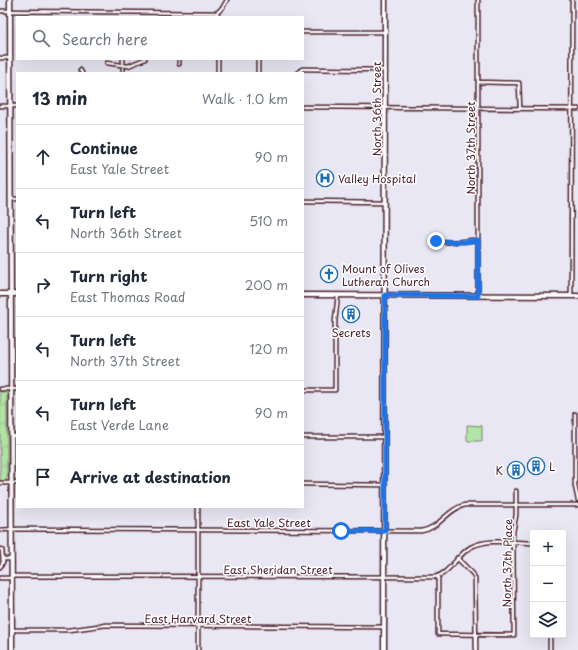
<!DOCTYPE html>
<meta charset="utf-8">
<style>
:root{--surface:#fff;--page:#f2f2f3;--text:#1f2937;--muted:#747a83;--line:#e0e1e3}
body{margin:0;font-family:"Playpen Sans",sans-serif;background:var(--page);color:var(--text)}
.controls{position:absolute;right:12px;bottom:12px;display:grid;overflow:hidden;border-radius:0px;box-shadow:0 4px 16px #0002}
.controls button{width:36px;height:36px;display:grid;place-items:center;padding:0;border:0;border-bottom:1px solid var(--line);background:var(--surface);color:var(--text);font:20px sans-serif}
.stop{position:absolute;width:12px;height:12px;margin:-9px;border:3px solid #1a73e8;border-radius:50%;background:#fff}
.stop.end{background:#1a73e8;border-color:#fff;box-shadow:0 1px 4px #0008}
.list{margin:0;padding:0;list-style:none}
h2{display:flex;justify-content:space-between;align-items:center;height:52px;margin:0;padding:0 16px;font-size:17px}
h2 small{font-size:13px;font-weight:400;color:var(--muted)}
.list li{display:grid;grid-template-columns:26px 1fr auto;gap:12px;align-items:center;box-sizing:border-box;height:64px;padding:0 16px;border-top:1px solid var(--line)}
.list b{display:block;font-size:15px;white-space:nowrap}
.list p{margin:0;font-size:13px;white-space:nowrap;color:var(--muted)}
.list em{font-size:13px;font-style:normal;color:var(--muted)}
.icon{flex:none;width:22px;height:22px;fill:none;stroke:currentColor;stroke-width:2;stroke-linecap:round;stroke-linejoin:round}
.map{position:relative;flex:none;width:578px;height:650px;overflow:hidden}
.search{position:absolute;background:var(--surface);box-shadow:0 4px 16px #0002;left:16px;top:16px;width:288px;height:44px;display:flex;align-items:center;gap:10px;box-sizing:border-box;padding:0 14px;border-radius:0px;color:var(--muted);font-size:15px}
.panel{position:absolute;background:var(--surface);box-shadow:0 4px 16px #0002;left:16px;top:72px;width:288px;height:436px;border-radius:0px}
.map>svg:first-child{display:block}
.grass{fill:url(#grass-tufts);stroke:#7e8269}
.pitch{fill:#b2e6a7;stroke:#7e8269}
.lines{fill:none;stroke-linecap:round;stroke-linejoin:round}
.minor-casing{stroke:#4a1f2b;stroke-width:5.5}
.secondary-casing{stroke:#4a1f2b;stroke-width:7}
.minor{stroke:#fff;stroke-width:2.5}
.secondary{stroke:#fff;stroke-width:4}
.route{stroke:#1a73e8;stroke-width:5}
.labels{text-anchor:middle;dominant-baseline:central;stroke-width:3;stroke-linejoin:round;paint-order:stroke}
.street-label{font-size:11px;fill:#4a1f2b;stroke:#fff}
.poi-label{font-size:11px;fill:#4a1f2b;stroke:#fff;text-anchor:start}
</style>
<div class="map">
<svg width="578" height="650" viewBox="0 0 578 650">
<defs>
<pattern id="grass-tufts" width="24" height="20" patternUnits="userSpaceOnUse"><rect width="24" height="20" fill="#b2e6a7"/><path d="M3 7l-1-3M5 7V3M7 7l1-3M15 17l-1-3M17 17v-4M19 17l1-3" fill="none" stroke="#9bc590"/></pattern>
</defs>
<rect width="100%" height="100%" fill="#eae7f5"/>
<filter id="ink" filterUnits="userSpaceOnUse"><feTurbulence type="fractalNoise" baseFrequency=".025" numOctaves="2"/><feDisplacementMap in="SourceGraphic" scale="8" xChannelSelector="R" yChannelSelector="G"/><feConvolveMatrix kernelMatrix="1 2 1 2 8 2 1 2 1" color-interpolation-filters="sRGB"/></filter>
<g filter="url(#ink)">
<path class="grass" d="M0,391L7,393V477L5,481H0Z"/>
<path class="pitch" d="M467,425L482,426V441H467Z"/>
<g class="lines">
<defs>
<path id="minor" d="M0,11L217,13
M217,13L223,7L227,0
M217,13L218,17
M303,32H384
M0,58H10
M123,59V73
M218,59V73
M258,59V73
M107,63L128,66L145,59
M179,64V59
M80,70L82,73
M298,73L302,69H305L385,70
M478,82L519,83L520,109
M0,106H17
M303,107L578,109
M11,199H17
M303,201L384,202
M433,240C447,245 463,240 478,240
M478,295V0
M571,296L572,0
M0,389H17
M303,390H335V321L338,295
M575,414V486L578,500
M11,436H17
M303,437H384
M0,483H17
M303,484L384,485
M198,507V650
M0,530L19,529L421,531C439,529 447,509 465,505H578
M0,549L2,550L3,562L0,567
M457,558L473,574L475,579L476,650
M3,559H12
M12,576L435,577C449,574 458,554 471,547C488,538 514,543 533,543
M438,576V634L514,635L513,532L516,515V491
M0,578H11
M12,630H69L106,625L384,627
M550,635V650"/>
<path id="secondary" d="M10,0L12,650
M0,294H17
M303,295L578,296
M384,650L385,0"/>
</defs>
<use href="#minor" class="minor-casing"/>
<use href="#secondary" class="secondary-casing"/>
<use href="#minor" class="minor"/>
<use href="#secondary" class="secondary"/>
</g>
</g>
<g class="lines" filter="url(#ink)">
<path class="route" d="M341,531H385V295L478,296V240L464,242L436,241"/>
</g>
<defs>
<symbol id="hospital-ring" viewBox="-11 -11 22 22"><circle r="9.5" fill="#fff" stroke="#1f6fb2" stroke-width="1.5"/><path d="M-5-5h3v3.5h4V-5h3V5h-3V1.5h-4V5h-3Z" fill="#1f6fb2"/></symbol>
<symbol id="church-ring" viewBox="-11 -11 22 22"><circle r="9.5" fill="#fff" stroke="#1f6fb2" stroke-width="1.5"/><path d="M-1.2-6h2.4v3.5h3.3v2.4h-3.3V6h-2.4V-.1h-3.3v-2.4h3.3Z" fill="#1f6fb2"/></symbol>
<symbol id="building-ring" viewBox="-11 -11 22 22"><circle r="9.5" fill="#fff" stroke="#1f6fb2" stroke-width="1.5"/><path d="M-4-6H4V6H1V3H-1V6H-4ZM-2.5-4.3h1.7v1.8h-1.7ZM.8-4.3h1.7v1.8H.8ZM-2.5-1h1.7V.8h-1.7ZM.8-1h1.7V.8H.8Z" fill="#1f6fb2"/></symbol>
</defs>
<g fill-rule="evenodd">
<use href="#hospital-ring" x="315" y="168" width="20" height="20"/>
<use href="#church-ring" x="319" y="264" width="20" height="20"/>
<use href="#building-ring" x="341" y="304" width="20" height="20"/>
<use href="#building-ring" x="526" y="456" width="20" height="20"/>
<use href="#building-ring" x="506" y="460" width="20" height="20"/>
</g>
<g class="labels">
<g class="street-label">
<text transform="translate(376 109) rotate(-90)">North 36th Street</text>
<text transform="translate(470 148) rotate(-90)">North 37th Street</text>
<text x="269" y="522">East Yale Street</text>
<text transform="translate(507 563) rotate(-89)">North 37th Place</text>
<text x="278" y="569">East Sheridan Street</text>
<text x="198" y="618">East Harvard Street</text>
</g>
<g class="poi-label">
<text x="338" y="178">Valley Hospital</text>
<text x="342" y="268">Mount of Olives<tspan x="342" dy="13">Lutheran Church</tspan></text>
<text x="351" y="332" text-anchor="middle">Secrets</text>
<text x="549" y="466">L</text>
<text x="503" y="470" text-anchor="end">K</text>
</g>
</g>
</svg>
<div class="controls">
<button>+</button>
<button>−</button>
<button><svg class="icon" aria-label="layers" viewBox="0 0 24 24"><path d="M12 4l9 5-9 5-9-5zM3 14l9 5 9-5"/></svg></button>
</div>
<div class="stop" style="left:341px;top:531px"></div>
<div class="stop end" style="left:436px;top:241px"></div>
<div class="search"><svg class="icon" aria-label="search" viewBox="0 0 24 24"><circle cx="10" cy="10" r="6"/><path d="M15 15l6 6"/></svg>Search here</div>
<section class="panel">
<h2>13 min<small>Walk · 1.0 km</small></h2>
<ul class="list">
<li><svg class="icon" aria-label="ahead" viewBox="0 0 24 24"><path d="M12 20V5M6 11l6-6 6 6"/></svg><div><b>Continue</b><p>East Yale Street</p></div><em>90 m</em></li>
<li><svg class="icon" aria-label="left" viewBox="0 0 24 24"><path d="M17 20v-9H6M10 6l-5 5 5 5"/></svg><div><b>Turn left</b><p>North 36th Street</p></div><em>510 m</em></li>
<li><svg class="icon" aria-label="right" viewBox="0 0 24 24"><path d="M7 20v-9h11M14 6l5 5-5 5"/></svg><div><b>Turn right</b><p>East Thomas Road</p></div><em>200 m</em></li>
<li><svg class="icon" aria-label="left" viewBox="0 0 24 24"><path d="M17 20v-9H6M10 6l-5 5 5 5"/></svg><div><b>Turn left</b><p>North 37th Street</p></div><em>120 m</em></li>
<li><svg class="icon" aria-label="left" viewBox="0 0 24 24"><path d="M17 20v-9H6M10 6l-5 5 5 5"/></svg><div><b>Turn left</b><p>East Verde Lane</p></div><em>90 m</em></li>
<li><svg class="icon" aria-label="arrive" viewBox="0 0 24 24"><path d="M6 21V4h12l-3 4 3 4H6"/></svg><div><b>Arrive at destination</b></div></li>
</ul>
</section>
</div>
